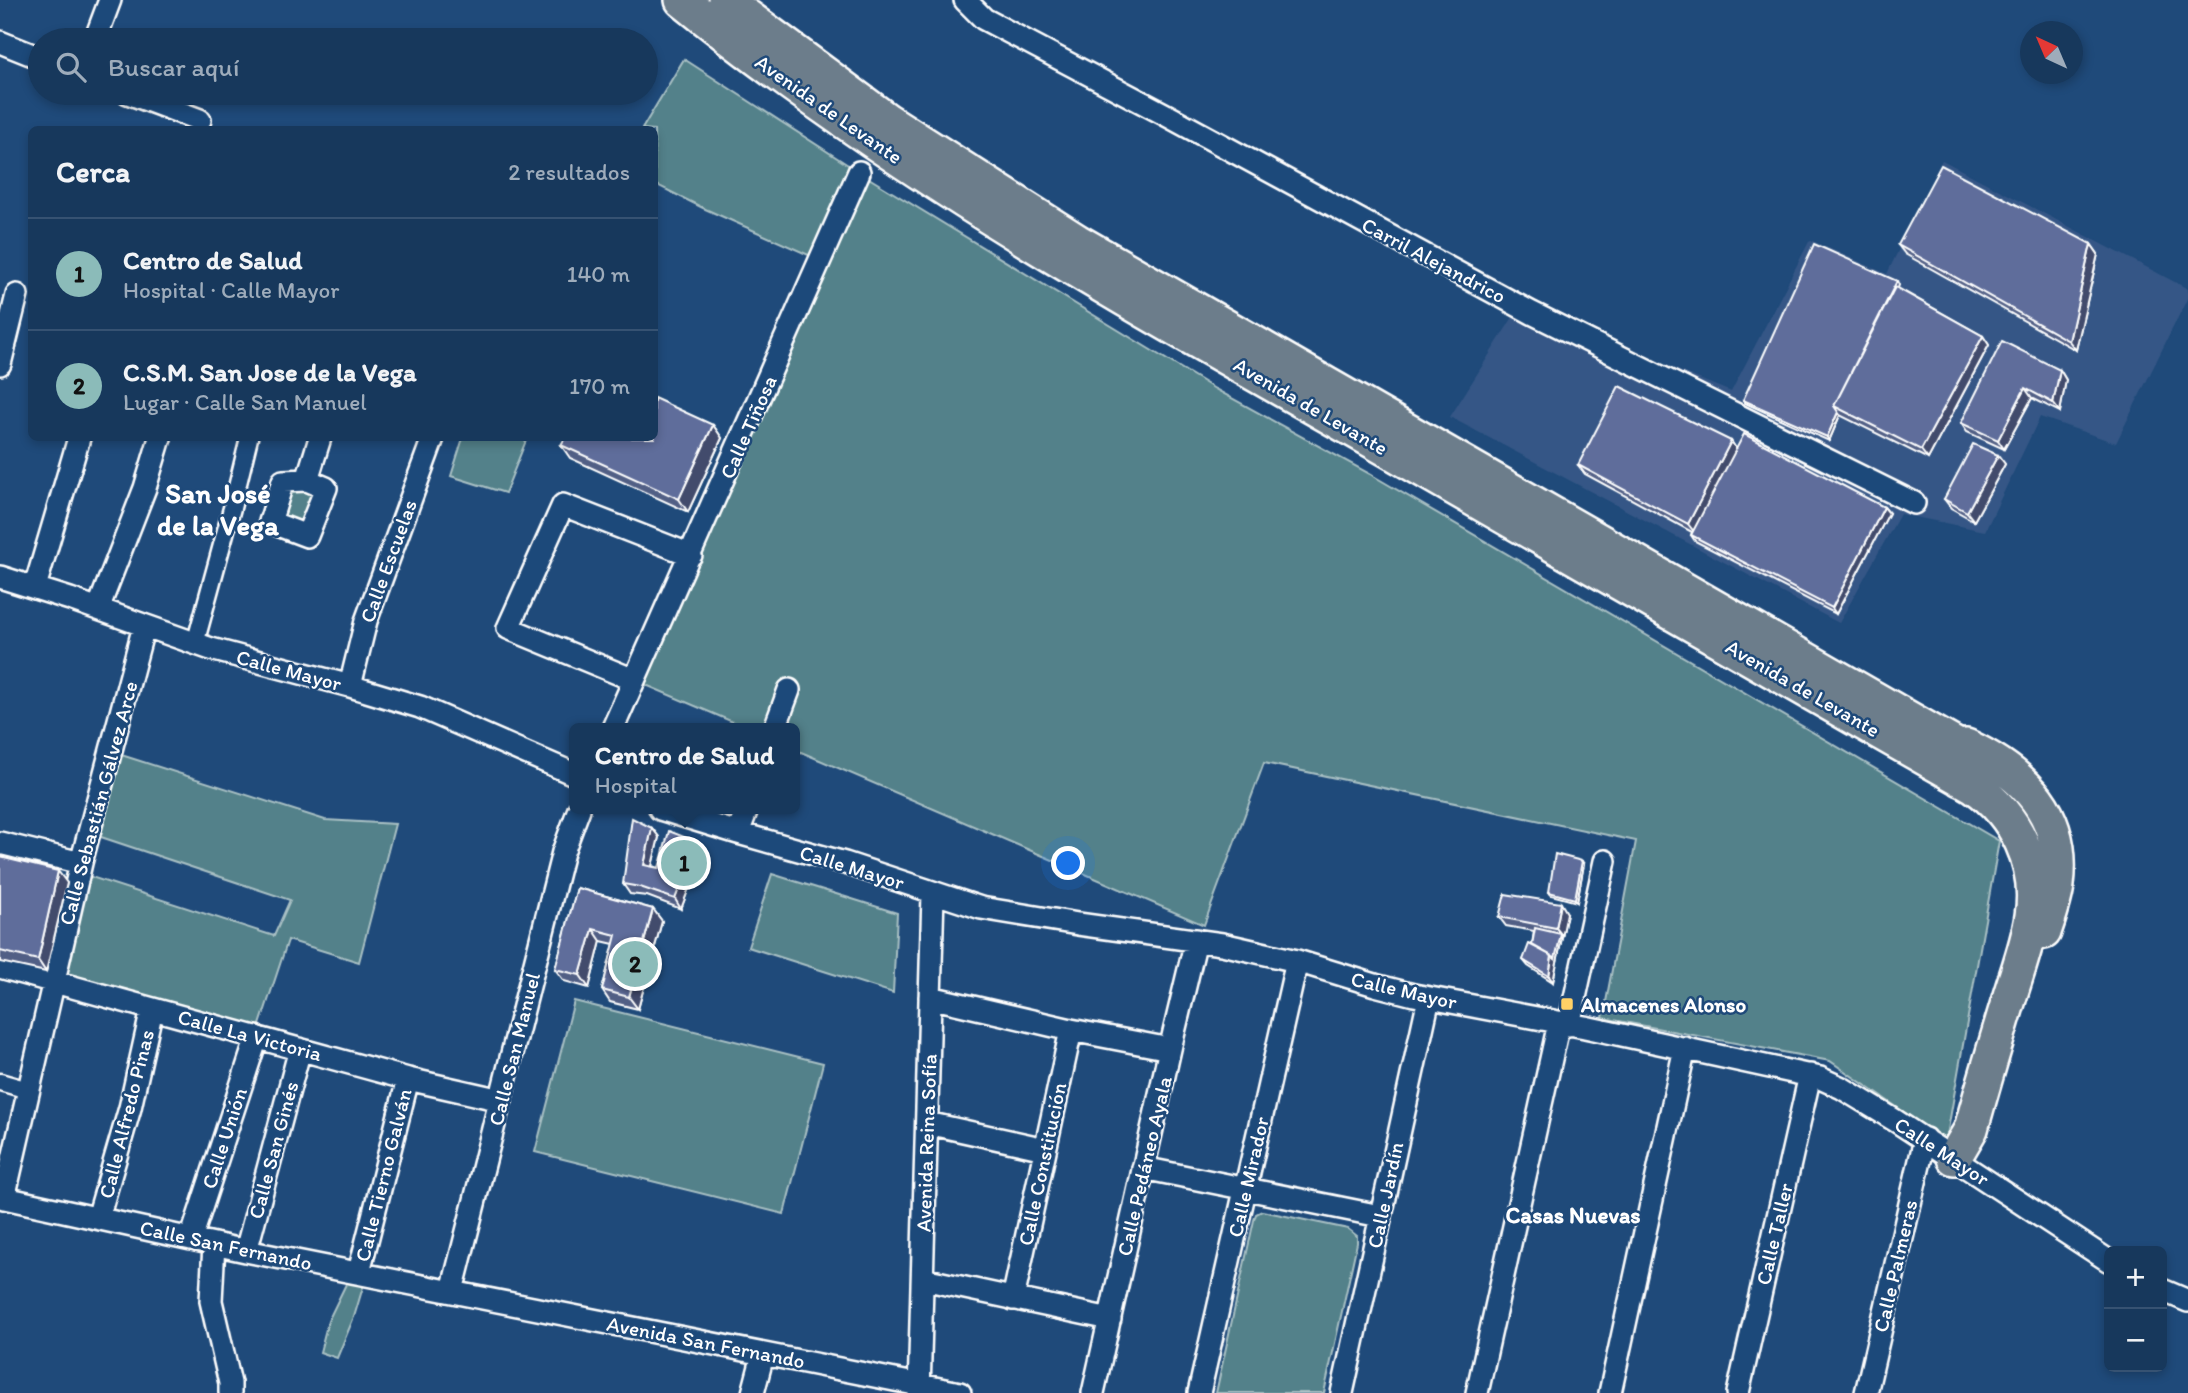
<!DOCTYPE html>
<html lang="es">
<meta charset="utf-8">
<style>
:root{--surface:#17385c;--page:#244365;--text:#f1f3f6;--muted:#9eacbb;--line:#365272;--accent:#8bbbb9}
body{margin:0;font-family:Itim,sans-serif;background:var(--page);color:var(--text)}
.controls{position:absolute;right:21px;bottom:21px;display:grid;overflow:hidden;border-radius:10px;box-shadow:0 4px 10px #0003}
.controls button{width:63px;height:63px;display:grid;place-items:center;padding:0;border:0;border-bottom:2px solid var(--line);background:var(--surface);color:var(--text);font:35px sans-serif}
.compass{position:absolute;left:2020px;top:21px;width:63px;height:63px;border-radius:50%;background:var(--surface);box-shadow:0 4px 10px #0003;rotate:316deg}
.you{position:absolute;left:1069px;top:864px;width:24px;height:24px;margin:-18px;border:5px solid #fff;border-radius:50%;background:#1a73e8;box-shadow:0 0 0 10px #1a73e833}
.badge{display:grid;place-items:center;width:46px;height:46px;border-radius:50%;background:var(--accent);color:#111;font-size:23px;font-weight:700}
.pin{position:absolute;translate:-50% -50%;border:4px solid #fff;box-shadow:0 2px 7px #0006}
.popup{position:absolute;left:569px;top:723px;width:231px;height:91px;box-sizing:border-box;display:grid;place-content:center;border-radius:10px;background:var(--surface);filter:drop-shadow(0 2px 5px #0005);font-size:23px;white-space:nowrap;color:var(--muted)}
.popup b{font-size:26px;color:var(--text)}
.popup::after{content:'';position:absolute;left:50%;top:100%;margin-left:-14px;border:14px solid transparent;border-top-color:var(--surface)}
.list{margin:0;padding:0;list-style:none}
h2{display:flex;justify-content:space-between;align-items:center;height:91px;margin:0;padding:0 28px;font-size:30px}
h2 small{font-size:23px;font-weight:400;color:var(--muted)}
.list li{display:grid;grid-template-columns:46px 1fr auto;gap:21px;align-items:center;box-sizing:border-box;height:112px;padding:0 28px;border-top:2px solid var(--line)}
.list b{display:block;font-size:26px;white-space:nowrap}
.list p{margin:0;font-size:23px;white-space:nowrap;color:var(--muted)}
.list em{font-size:23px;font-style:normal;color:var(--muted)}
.icon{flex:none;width:38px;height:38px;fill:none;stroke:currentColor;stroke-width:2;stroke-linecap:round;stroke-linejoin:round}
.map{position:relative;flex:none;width:2188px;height:1393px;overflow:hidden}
.search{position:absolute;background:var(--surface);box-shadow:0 4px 10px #0003;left:28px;top:28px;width:630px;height:77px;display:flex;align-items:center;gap:18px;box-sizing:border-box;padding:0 24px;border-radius:38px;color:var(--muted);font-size:26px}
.panel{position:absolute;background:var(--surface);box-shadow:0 4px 10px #0003;left:28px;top:126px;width:630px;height:315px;border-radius:10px}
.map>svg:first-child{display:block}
.built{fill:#365786}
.green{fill:#53818a;stroke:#a9c0c4;stroke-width:2}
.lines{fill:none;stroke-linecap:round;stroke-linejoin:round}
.pedestrian-casing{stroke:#fff;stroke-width:21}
.minor-casing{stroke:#fff;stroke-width:26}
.primary-casing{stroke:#fff;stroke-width:38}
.pedestrian{stroke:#1f4a7a;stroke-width:16}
.minor{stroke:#1f4a7a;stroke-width:21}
.primary{stroke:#6c7d8b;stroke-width:33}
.wall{fill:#515e85;stroke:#fff;stroke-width:2}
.shaded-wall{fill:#424c6c;stroke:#fff;stroke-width:2}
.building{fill:#5e6d9b;stroke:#fff;stroke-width:2}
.poi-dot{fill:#ffd166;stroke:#1f4a7a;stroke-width:2.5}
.labels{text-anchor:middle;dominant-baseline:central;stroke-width:5;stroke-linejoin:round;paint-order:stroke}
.street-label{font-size:21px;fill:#fff;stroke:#1f4a7a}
.poi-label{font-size:21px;font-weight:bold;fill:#fff;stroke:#1f4a7a;text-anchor:start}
.neighbourhood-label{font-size:23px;font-weight:bold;fill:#fff;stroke:#1f4a7a}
.district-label{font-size:28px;font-weight:bold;fill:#fff;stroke:#1f4a7a}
</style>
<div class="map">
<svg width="2188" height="1393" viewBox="0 0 2188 1393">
<rect width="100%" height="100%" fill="#1f4a7a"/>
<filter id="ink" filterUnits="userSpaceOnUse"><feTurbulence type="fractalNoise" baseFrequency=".0143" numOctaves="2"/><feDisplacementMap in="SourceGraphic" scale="14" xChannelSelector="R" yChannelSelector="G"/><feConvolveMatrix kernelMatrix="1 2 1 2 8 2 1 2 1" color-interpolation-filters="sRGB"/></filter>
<g filter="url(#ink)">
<path class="built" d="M1942,160L2188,289V297L2116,443L2040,417L1985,531L1900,514L1839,623L1450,417L1520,306L1731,392L1810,240L1887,274Z"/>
<path class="green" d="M684,59L859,172L1215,389L1370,474L1999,841L1946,1141L1830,1061L1603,1018L1636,841L1264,763L1204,925L794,749V728H747L634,680L820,260L703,208L655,184L654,130L642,129Z
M463,438H527L505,493L451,476Z
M293,481L321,490L304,531L281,522Z
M115,753L325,820L395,824L359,962L288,940L257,1034L56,979L82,874L274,936L290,900L95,835Z
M772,874L897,913L893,993L748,947Z
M574,1001L823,1063L784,1214L535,1152Z
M1262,1211L1348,1229L1357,1236V1243L1324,1393H1216L1254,1220L1256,1214Z
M357,1280L363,1287L354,1317L337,1358L320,1352L328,1321L347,1282Z"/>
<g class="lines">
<defs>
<path id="pedestrian" d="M195,644L232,508L249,438
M0,1082L28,1090"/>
<path id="minor" d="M965,0L984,19L1168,116L1532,313L1914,503
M95,40L110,0
M0,42L40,58
M128,93L200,120
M0,364L17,295
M307,480L326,488L307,536L270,522L283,481Z
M307,480L320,438
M0,577L70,599L211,649L350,686L420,707L574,774
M35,587L79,438
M98,609L145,488L160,438
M634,680L508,628L563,505L691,555
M350,686L366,621L433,438
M613,728L859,172
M775,728L789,690
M660,809L738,833L845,863L981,908L1078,924L1222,944L1297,961L1375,985L1414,995L1585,1027L1820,1078L1842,1088L1896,1121L2109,1261
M738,833L747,809
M0,843L81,863
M0,967L408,1079L501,1100
M930,997L1071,1030L1170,1049
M1569,1025L1605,861
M927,1123L1045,1149
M1143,1168L1380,1216
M0,1197L246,1251L960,1393
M4,1198L81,863L144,626
M98,1218L130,1108L152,1009
M191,1239L257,1037
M214,1244L211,1301L230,1383V1393
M246,1251L300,1049
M359,1272L408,1079
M923,1279L1110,1319
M2162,1290L2188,1301
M452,1291L563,852L579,809
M1013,1299L1071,1030
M753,1393L763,1355
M919,1393L933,894
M1093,1393L1170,1049L1196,940
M1199,1393L1297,961
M1342,1393L1429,998
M1477,1393L1559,1023
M1610,1393L1685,1048
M1738,1393L1810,1075
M1866,1393L1925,1139"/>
<path id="primary" d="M682,0C893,172 1131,304 1367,438C1569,554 1771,671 1974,786C2016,815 2040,865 2032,916C2028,944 2017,972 2009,999C1996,1042 1983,1085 1971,1129L1954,1158
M725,0L887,120L1077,241L1978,758L1982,769L1979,777L1968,782L1961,779
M1966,746C2025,774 2066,814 2057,885C2055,901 2049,917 2044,932"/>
</defs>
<use href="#pedestrian" class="pedestrian-casing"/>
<use href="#minor" class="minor-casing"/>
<use href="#primary" class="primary-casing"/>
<use href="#pedestrian" class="pedestrian"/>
<use href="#minor" class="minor"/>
<use href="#primary" class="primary"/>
</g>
<path class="wall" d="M2091,244L2098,254L2076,350L1905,254L1898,245Z
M1897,281L1899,285L1898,288L1983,336L1989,345L1928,459L1840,415L1829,441L1745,403L1743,400Z
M2060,370L2066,380L2060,412L2032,398L2004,449L1967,432L1961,423Z
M713,425L722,438L688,512L570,458L561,445Z
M1731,441L1736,449L1884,507L1889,513L1836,614L1695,541L1691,535L1692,532L1585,474L1578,465Z
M1998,455L2005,464L1974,521L1951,508L1944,499Z
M652,828L659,837L652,866L659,868L703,851L681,909L647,896L630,894L623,884Z
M0,857L67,883L46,972L0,962Z
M1584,864L1577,902L1551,895L1549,892Z
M577,888L653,909L662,921L638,1009L610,1002L602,990L614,944L601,941L589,988L564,981L555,969Z
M1567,913L1557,962L1553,982L1528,966L1523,960L1532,945L1534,931L1506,926L1499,917Z"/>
<path class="shaded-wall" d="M2091,244L2098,254L2076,350L2069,341Z
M1983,336L1989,345L1928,459L1921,450Z
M2060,370L2066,380L2060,412L2053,403Z
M2025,388L2032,398L2004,449L1998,440Z
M1838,412L1840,415L1829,441L1827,437Z
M713,425L722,438L688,512L679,499Z
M1731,441L1737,450L1695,533L1688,524Z
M1998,455L2005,464L1974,521L1967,512Z
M1884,507L1889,513L1836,614L1832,608Z
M652,828L659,837L650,874L644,865Z
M697,842L703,851L681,909L675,899Z
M1582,861L1584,864L1577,902L1575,899Z
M58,871L67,883L46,972L38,960Z
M1561,903L1567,913L1553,982L1549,976L1552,956L1561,934L1556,928Z
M653,909L662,921L638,1009L629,997Z
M593,929L601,941L589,988L580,975Z"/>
<path class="building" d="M1941,165L2091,244L2069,341L1898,245Z
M1814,244L1897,281L1834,406L1838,412L1827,437L1743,400Z
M1895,287L1983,336L1921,450L1834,406Z
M2002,341L2060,370L2053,403L2025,388L1998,440L1961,423Z
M1619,386L1731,441L1688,524L1578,465Z
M654,398L713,425L679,499L561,445L565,438H654Z
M1744,434L1884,507L1832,608L1691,535Z
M1973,444L1998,455L1967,512L1944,499Z
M632,818L652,828L644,865L659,868L669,831L697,842L675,899L640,887L623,884Z
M1555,854L1582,861L1575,899L1549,892Z
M0,857L58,871L38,960L0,951Z
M577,888L653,909L629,997L602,990L616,935L593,929L580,975L555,969Z
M1505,894L1561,903L1556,928L1499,917Z
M1535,928L1561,934L1555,959L1552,956L1532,945Z
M1529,944L1552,956L1549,976L1523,960Z"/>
</g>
<rect class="poi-dot" x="1560" y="997" width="14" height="14" rx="3.5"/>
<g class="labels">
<g class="street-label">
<text transform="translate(829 109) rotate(35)">Avenida de Levante</text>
<text transform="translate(1434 260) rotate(28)">Carril Alejandrico</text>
<text transform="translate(1311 406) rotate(30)">Avenida de Levante</text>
<text transform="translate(748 427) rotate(-66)">Calle Tiñosa</text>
<text transform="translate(388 561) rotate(-70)">Calle Escuelas</text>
<text transform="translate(289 670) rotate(15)">Calle Mayor</text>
<text transform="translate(1803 688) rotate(30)">Avenida de Levante</text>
<text transform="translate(98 803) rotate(-75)">Calle Sebastián Gálvez Arce</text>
<text transform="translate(852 867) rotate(17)">Calle Mayor</text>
<text transform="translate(1404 990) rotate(13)">Calle Mayor</text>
<text transform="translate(250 1035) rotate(15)">Calle La Victoria</text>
<text transform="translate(514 1049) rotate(-76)">Calle San Manuel</text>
<text transform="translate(126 1114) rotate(-76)">Calle Alfredo Pinas</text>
<text transform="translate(224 1138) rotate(-72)">Calle Unión</text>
<text transform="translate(926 1143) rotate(-88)">Avenida Reina Sofía</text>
<text transform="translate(273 1150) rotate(-75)">Calle San Ginés</text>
<text transform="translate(1942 1151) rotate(33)">Calle Mayor</text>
<text transform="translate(1042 1164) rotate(-78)">Calle Constitución</text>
<text transform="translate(1144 1166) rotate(-77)">Calle Pedáneo Ayala</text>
<text transform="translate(383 1175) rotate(-76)">Calle Tierno Galván</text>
<text transform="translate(1248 1177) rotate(-77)">Calle Mirador</text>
<text transform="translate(1385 1195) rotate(-78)">Calle Jardín</text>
<text transform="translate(1774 1234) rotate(-77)">Calle Taller</text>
<text transform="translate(226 1245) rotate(12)">Calle San Fernando</text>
<text transform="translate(1895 1266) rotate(-77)">Calle Palmeras</text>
<text transform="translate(706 1342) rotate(11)">Avenida San Fernando</text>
</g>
<g class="poi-label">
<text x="1581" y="1004">Almacenes Alonso</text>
</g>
<g class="neighbourhood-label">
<text x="1573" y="1215">Casas Nuevas</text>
</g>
<g class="district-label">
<text x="218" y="493">San José<tspan x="218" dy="32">de la Vega</tspan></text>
</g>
</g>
</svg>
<div class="controls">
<button>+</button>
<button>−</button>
</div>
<svg class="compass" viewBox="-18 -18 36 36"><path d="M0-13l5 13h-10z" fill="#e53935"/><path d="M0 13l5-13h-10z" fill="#9eacbb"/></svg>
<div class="you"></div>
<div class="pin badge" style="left:684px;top:863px">1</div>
<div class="popup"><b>Centro de Salud</b>Hospital</div>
<div class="pin badge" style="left:635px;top:964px">2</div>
<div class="search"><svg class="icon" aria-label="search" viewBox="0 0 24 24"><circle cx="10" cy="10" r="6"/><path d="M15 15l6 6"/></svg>Buscar aquí</div>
<section class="panel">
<h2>Cerca<small>2 resultados</small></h2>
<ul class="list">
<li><span class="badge">1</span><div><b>Centro de Salud</b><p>Hospital · Calle Mayor</p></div><em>140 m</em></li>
<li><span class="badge">2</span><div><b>C.S.M. San Jose de la Vega</b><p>Lugar · Calle San Manuel</p></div><em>170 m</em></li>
</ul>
</section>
</div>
